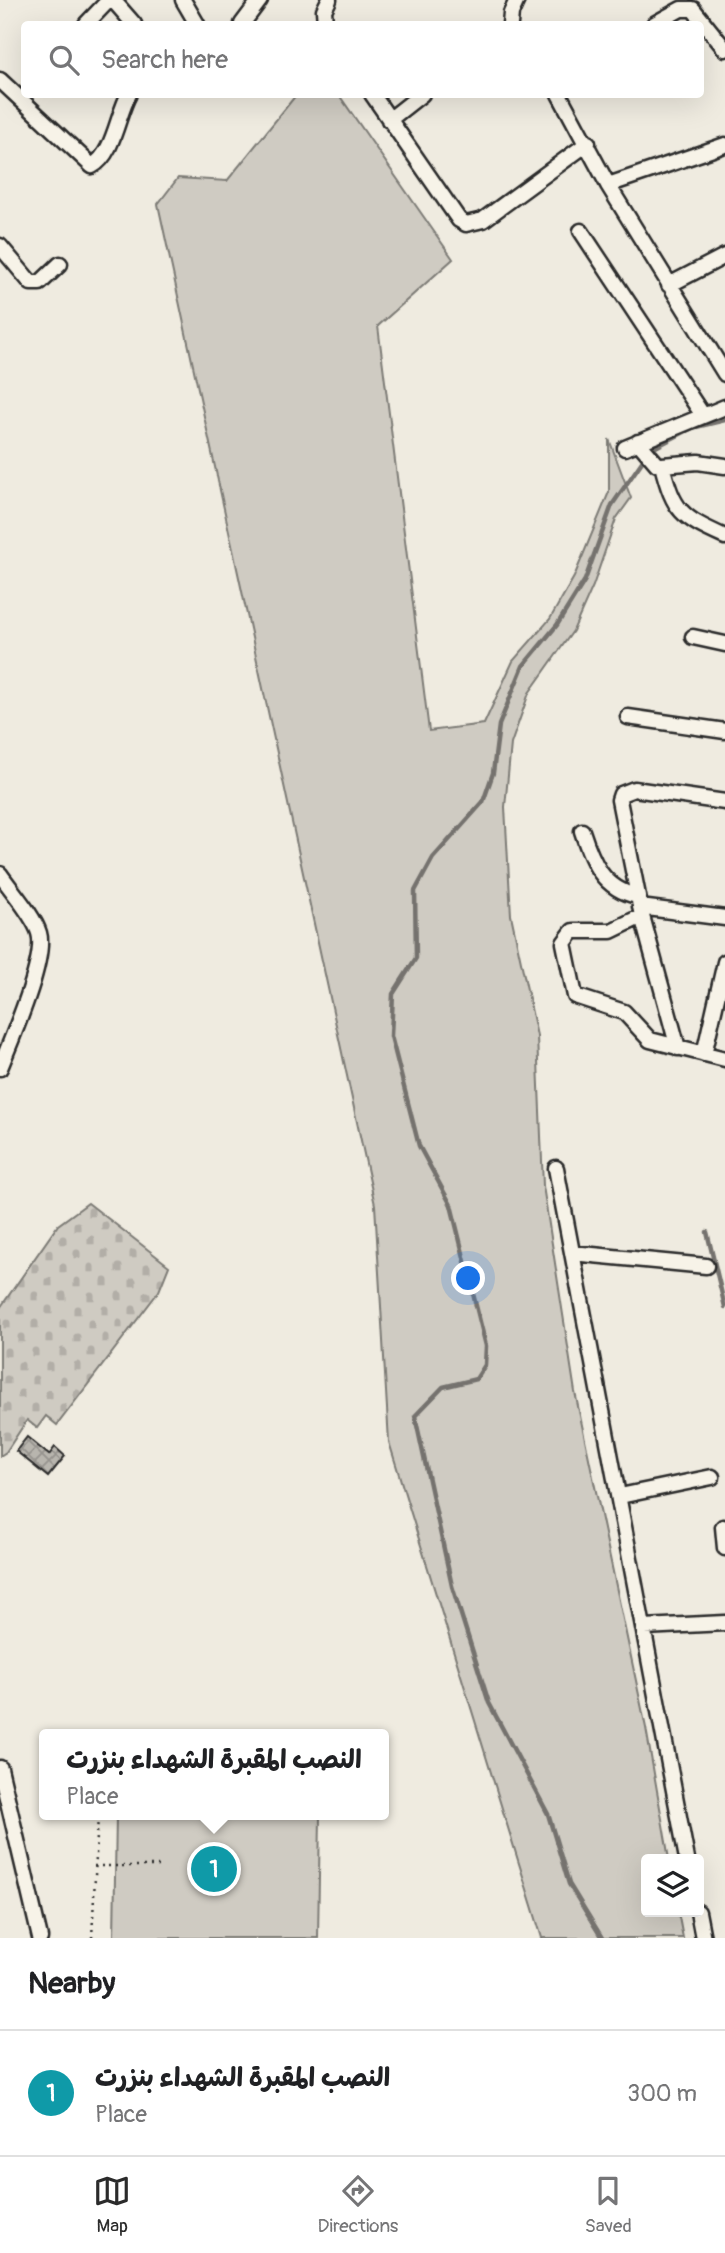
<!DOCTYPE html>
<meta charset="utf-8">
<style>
:root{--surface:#fff;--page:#f6f6f6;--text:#202124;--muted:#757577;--line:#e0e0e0;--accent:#2b2b2b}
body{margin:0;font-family:Pangolin,"Playpen Sans Arabic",sans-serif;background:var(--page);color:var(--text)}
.controls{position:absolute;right:21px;bottom:21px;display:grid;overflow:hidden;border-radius:7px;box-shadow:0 7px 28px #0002}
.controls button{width:63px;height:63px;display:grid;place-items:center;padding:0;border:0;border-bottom:2px solid var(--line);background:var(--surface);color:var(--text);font:35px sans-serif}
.you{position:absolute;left:469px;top:1279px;width:24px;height:24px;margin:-18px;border:5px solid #fff;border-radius:50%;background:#1a73e8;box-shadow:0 0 0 10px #1a73e833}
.badge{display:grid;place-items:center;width:46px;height:46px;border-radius:50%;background:var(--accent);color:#fff;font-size:23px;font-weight:700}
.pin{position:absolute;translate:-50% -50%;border:4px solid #fff;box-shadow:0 2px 7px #0006}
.popup{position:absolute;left:39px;top:1729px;width:350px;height:91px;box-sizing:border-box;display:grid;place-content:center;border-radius:7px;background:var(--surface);filter:drop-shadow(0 2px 5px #0005);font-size:23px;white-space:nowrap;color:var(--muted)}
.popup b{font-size:26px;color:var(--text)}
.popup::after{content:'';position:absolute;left:50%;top:100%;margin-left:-14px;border:14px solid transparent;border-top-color:var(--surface)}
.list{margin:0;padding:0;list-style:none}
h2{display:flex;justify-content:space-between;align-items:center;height:91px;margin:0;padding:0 28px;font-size:30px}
h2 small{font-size:23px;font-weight:400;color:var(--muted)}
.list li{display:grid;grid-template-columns:46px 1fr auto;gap:21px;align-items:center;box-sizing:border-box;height:126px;padding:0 28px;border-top:2px solid var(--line)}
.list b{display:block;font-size:26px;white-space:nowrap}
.list p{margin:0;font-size:23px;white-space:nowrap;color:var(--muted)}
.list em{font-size:23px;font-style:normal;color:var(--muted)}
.icon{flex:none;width:38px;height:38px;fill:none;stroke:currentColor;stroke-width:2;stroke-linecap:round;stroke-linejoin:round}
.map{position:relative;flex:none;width:725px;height:1938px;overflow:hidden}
.search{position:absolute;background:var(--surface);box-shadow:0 7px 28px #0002;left:21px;right:21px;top:21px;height:77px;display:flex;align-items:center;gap:18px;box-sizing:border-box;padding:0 24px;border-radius:7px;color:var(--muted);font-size:26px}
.sheet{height:217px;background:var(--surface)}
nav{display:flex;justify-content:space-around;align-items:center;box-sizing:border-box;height:98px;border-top:2px solid var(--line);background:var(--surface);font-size:19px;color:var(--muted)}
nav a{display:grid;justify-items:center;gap:4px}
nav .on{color:var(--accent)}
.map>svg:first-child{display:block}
.grass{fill:#cfcbc2;stroke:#7d7b76;stroke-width:2}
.cemetery{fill:url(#cemetery-stones);stroke:#7d7b76;stroke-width:2}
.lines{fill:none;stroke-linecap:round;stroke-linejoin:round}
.stream{stroke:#74726e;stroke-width:4.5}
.building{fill:url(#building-cross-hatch);stroke:#2b2b2b;stroke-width:2}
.street-casing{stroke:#2b2b2b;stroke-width:19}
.path{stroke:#2b2b2b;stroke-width:2.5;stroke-dasharray:2 5;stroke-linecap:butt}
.street{stroke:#f7f3e8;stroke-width:14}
</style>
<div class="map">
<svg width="725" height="1938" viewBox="0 0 725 1938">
<defs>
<pattern id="cemetery-stones" width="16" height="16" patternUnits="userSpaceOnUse" patternTransform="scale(1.75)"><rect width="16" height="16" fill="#cfcbc2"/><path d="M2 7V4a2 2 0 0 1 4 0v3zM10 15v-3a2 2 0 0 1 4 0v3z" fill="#b2aea7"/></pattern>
<pattern id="building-cross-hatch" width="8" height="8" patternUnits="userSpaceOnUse" patternTransform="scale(1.75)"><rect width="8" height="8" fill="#b8b5ae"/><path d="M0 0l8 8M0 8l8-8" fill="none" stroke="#96938e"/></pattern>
</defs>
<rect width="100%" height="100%" fill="#efebe0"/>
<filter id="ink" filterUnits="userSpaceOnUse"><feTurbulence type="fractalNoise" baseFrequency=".0143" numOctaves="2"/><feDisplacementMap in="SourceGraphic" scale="14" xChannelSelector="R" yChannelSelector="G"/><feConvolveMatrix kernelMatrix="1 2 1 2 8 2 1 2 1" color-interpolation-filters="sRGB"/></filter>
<g filter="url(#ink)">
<path class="grass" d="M296,95H339L453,259L378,326L429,731L484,724L513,661L550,619L574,577L609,492V439L631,498L616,519L593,586L573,631L529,693L511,744L505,807L511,915L537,1036L543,1186L575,1392L646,1728L669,1859H646V1912H678L683,1938H542L389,1442L375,1205L158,204L178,178L227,181Z
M116,1815H320L318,1938H114Z"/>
<path class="cemetery" d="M88,1203L169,1266L159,1291L57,1425L46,1416L37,1428L27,1420L6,1452L0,1456V1308L58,1225Z"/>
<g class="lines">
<path class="stream" d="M707,1232L725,1307
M602,1938L569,1884L548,1814L489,1703L452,1586L415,1416L443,1387L476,1379L485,1365L486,1346L451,1205L419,1146L391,1036L393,994L416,958L415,891L433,858L483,802L493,773L499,725L523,666L557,625L585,580L612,505L650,450L692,428L725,420"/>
</g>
<path class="building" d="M27,1437L49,1455L55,1447L65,1456L48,1477L16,1451Z"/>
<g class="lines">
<defs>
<path id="street" d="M113,0L134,24
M183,0L197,24
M86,24L109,0
M242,24L260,0
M325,24L324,10L329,0
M510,24L511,13L517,0
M654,24L681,9H693L725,49
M0,80L92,166C114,154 117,115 129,94
M372,94L459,220L466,224L483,220L588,143
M559,94L608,185L725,374
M389,120L422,94
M608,185L725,145
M581,231L702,414
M0,246L31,283H40L60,264
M669,285L725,256
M638,442L657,464L662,465L698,462L725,466
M625,448L725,407
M662,465C674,512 681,517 725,537
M693,637L725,644
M628,717L725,731
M582,831C592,862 603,889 637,896
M0,874C11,890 34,916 39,933C47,959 11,1040 0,1068
M640,907L725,918
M642,916L611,931H573L564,943L575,996L624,1012L650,1040L725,1059
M678,1048L642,916L619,800L621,794L634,789L725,802
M704,1054L725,962
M556,1168L687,1859
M572,1253L706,1266
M620,1496L712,1477
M723,1527L725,1548
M644,1627L725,1623
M0,1768L40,1938
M698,1912L703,1938"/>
</defs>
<use href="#street" class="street-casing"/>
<path class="path" d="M94,1866H162
M92,1938L98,1815"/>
<use href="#street" class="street"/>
</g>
</g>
</svg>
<div class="controls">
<button><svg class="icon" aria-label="layers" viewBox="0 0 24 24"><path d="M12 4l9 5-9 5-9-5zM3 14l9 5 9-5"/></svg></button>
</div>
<div class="you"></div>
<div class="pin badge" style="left:214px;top:1869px;background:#0f9aa8">1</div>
<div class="popup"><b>النصب المقبرة الشهداء بنزرت</b>Place</div>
<div class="search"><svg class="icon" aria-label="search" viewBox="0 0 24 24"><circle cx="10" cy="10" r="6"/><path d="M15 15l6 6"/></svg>Search here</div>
</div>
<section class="sheet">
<h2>Nearby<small></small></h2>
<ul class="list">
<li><span class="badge" style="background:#0f9aa8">1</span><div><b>النصب المقبرة الشهداء بنزرت</b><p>Place</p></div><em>300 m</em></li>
</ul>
</section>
<nav>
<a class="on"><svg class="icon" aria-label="map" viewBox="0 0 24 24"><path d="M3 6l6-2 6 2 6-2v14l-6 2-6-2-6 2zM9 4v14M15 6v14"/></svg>Map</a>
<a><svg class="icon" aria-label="directions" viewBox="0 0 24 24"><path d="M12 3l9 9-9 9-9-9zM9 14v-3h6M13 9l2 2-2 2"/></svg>Directions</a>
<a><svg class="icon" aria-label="saved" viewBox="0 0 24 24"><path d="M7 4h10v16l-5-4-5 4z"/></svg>Saved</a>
</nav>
